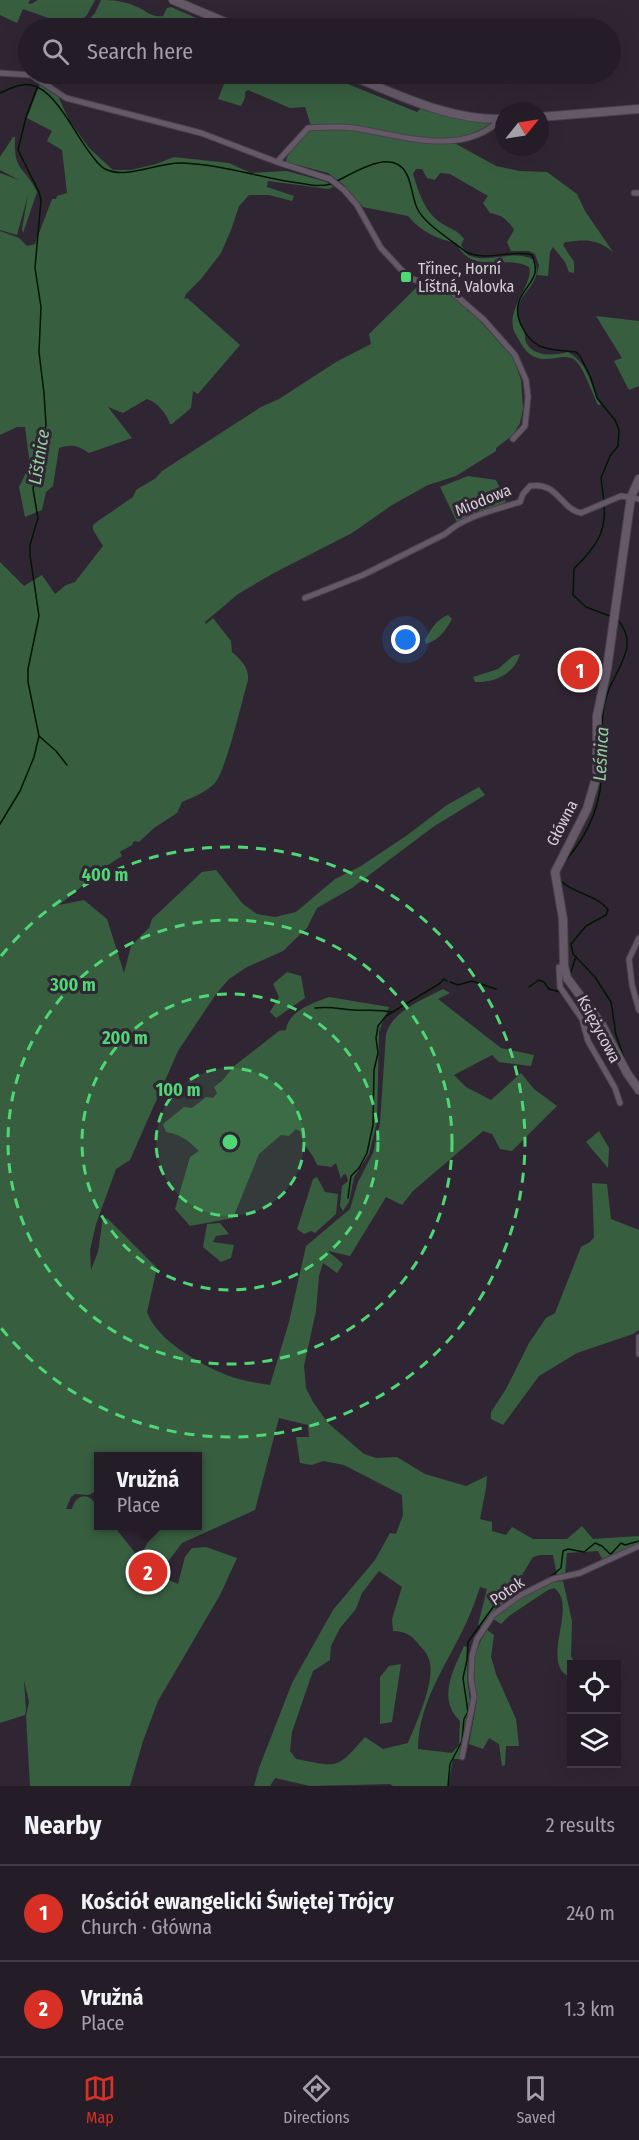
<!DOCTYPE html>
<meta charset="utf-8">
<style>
:root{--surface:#241c26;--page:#2c252e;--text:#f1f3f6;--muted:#a3a1a7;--line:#413a43;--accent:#d93025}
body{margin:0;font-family:"Fira Sans Condensed",sans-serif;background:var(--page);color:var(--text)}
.controls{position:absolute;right:18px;bottom:18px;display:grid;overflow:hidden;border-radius:0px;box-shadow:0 6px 24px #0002}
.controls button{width:54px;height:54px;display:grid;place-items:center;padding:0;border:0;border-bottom:2px solid var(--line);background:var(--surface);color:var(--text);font:30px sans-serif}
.compass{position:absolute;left:495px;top:102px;width:54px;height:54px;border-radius:50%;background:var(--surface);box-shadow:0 6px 24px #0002;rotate:60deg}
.you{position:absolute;left:406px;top:640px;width:21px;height:21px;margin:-15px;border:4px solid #fff;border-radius:50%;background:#1a73e8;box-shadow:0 0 0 9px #1a73e833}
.badge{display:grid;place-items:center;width:39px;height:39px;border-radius:50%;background:var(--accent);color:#fff;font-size:20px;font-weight:700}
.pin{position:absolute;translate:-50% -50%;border:3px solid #fff;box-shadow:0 2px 6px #0006}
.popup{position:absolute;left:94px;top:1452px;width:108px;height:78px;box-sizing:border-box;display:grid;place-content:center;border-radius:0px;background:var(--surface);filter:drop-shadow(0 2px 4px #0005);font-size:20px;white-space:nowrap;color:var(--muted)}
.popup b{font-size:22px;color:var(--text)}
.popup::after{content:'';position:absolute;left:50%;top:100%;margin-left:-12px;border:12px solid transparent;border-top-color:var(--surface)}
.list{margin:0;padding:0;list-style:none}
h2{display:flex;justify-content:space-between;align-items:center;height:78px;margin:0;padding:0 24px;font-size:26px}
h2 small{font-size:20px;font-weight:400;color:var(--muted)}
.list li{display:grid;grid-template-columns:39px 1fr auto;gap:18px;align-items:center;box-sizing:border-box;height:96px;padding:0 24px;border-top:2px solid var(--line)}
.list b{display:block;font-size:22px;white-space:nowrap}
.list p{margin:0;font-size:20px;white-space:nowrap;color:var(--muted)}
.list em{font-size:20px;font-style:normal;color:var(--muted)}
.icon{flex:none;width:33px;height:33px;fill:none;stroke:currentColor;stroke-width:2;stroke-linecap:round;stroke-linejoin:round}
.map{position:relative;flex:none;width:639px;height:1786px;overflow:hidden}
.search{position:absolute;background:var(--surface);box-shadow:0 6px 24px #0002;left:18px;right:18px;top:18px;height:66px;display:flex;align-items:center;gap:15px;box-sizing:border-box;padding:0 21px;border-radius:33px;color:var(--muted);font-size:22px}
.sheet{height:270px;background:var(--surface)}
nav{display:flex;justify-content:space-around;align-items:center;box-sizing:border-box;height:84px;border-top:2px solid var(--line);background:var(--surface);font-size:16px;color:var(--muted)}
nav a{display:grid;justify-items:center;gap:3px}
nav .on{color:var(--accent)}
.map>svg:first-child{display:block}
.green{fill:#385e40;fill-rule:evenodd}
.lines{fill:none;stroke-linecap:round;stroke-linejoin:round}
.stream{stroke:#001503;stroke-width:1.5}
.street-casing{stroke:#49414c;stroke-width:7}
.secondary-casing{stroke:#49414c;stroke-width:10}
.street{stroke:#655968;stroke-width:5}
.secondary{stroke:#655968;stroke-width:8}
.ring{fill:none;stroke:#4fd675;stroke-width:3;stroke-dasharray:10 8}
.poi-dot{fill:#4fd675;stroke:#302633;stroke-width:2}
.labels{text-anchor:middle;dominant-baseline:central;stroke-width:6;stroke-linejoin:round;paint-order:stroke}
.poi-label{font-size:16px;fill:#d6cfd8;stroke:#302633;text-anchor:start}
.street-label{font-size:16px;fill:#d6cfd8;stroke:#302633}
.water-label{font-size:18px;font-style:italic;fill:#92d29e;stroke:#302633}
.centre{fill:#4fd675;stroke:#302633;stroke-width:3}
.ring-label{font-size:18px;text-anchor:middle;font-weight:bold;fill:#4fd675;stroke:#302633;stroke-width:6;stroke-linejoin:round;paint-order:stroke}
</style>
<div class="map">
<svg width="639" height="1786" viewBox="0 0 639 1786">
<rect width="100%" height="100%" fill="#302633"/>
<path class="green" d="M0,0H30L28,3L31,4L38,0H95L87,15L76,26L62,23L23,9L17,23L0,15Z
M101,0C113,0 124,1 135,6C146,10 151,18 163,16L167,8L171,7L201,20L198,28H85V24L95,13Z
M228,74H323L417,112L421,108L467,119L489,122L491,124L484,130L449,140L496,166L520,171L547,172L577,194L585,211L613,252C595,238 586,240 565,242L563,245L574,262V273L569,272L565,262L553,247L550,252L548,276L537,275L539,265L535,254L529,251H511L507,242L514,230C508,220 502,215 490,213L483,203L488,196L450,174L440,173L435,180L427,178L422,169H416L413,174C419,193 424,211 441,223C450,229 458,230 464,239L461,245L468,255C489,265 513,248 534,260C545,282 519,292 517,311C517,317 521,323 523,329C526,334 524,337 526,342C532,357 555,356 568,352C591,366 589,385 601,405H598C592,393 584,368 575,360C561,349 537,375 519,340C517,336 513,331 513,327C509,305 534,283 529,267C503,254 473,276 456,243C437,239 420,231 408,216L363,207L344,185L328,173L286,162C288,149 302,137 312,129L305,107L290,108L248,90L245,92V98L241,106L218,99Z
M40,84L57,94L69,120L89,148L113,170H131L156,164L174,157L229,163L251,173L287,171L327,182L333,187L329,189L268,181L267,187L294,196L292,201L269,195H249L239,206L231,230L221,253L201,279L186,294L184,299L187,298L240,345L198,394L193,391L191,408L172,424H170C167,414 157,402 147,399L123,413L108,407L132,438L89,453C77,445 72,444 59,448L53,486L46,492L42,510L25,517L19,487L30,465L25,427H17L0,435V231L19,238L27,246L35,244L52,199H56L57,196L67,193L62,150L47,141L52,131L27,118Z
M13,137H15C13,173 25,166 37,192L23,233L22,229L28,195L17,235L0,230V173L19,180L0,170V157Z
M424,286L444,291L456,297L457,300L467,307V311L472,312L514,359L521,380L523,409L520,423L513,435L496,448V451L456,476L428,485L392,505L352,533L272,574L238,594L205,622L206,624L213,618L231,641L232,652C241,660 249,667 248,680C242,701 226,770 215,783C206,792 194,797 182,802L177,813L154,828L139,842L134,841L132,845L120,852L122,856L108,865L59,905L84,900L107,919L124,973L131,946L149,928L152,919L202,872L216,870L243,904L257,914L275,917L296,912L335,879L361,866L406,836L447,805L479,787L485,795L433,827L352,888L317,908L307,928L283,951L247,967L229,979L216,994L178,1051L130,1160L116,1169L96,1224L90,1250L91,1270L98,1252L103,1218L108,1219L157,1268L147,1312C157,1341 204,1367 232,1377C244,1381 257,1383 270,1385L289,1322L306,1246L350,1209L358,1182L373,1153L380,1123L386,1034C393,1010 423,1000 443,989L450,993L438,999L501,1048L534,1055L531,1066L499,1062L492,1055L454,1075L466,1087L491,1100L521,1073L534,1089L557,1106L512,1151L500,1149L492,1134L483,1131L413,1191L402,1205L386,1197L350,1256L328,1251L343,1264L337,1273L323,1263L319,1276L316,1311L304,1366L306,1388L313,1402L328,1423L364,1454L376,1458L397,1457L425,1474L466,1486L487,1476L486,1488L480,1519L492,1522V1531L506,1535L512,1527L533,1539H567L582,1526L593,1539L639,1536V1544L602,1559L598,1551L567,1553L565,1574L557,1575L553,1555H540L533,1557L519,1580L525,1587L492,1612L481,1627L478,1625L487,1589L480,1587C477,1596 474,1605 470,1614C452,1658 418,1699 418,1749L452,1753L459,1745L460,1721C437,1699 453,1671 464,1646L468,1648L467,1679L471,1709L459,1759H453L448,1786H393L390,1784L310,1786L275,1778L270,1786H254L259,1768L292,1683L333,1610L375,1560L390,1533L396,1534L403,1515L402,1495L344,1465L323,1461L312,1465L300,1463L296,1437H309L308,1425L279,1418L255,1510L182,1543L158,1575L178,1584L185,1557L192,1548L206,1547L237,1558L220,1595L158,1701L143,1741L130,1786H30L26,1716L29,1702L24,1680L26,1710L25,1715L0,1723V562L24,586L42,575L55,594L66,585L75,582L103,546L93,530V525L98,521L133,497L136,490L156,478L162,471L261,407L279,399L336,362L371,344L369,334L417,287ZM98,1456H198V1526H157L139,1558L114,1526H98C98,1521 100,1514 98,1510C94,1494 77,1490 72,1509H66L71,1497L75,1494L89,1495L98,1490ZM379,1571L402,1587L392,1619L393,1631C405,1631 413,1636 420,1646C423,1649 427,1653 428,1657C438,1677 416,1723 408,1743L383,1749L365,1737C336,1770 339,1767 296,1759L290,1751L292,1732L313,1671L330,1660L331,1646L340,1628L356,1609L362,1593Z
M596,316L639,321V386L629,390L614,361L622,358Z
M468,476L496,480L506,502L457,522L440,487Z
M448,615L452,619C446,630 439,640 426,644L425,640C431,629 436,620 448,615Z
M520,654C515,673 495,683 475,682L473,677L498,669L513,656Z
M287,972L301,976L305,998L276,1018L270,1012L279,997L273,984Z
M329,997L389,1007L379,1031L377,1122L369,1154L354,1177L349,1202L343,1211L340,1206L342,1186L348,1181L346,1174L343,1175L341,1179L336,1163L331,1167L317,1165C313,1152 301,1146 301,1132L296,1129L289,1136L281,1135L259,1154L233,1218L190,1226L175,1209L190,1157L199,1151C189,1141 180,1134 166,1132L163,1124L184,1107L192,1108L206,1097L213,1098L217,1093L214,1087L223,1080L234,1066L279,1031L286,1030C288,1011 313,1003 329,997Z
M599,1131L609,1148L608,1168L586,1142Z
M317,1177L325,1192L338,1194L336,1214L315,1233L311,1231L304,1234L297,1229L313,1179Z
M592,1183L607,1184L611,1219L639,1230V1330L633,1334L577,1353L539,1376L503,1425L491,1419V1412L506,1389L529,1343L546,1318L555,1313L581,1247L590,1242L594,1237Z
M220,1223L229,1234L216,1236L213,1242L234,1245L231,1258L221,1262L203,1247L207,1224Z
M563,1581L572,1621L571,1656L575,1664H572L571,1679C568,1676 563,1673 561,1670C548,1648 576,1603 554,1588L548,1590L509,1616L501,1624L493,1619C514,1603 536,1583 563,1581Z
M487,1630L494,1635L491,1657L496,1674L516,1719L519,1746H506L505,1765L502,1766L499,1744L489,1738L483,1749L469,1744L477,1700L474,1680L475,1655L481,1640Z
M401,1664L392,1722L380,1724V1677L389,1666Z"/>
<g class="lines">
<path class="stream" d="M0,93C9,89 20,83 31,85C55,89 75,134 90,153C94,158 99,166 105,169C127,180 157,162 182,163C221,164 260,178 299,183C310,185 320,187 331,184
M335,182C354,173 392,147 406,173C412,183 412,197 417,208C424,224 453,241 466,252C487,262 511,249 532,255C541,277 530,280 521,297C516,306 517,316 521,325C534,352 549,349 576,352L580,356L591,378L597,398L615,420L619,430L618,446L610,456L601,478L604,502
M604,506C607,535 592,550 574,569L573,595L586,607L610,616
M39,736L56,751L67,765
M0,824L20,791L34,757L39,736L28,682V669L39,616L30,555V545L38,518L33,489L46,425L44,393L39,352L41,307L35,268L41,200L39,192L18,150L26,117L37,88
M565,861C592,831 602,800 603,760C603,744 601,728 603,713C604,705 607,694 610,687C620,664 639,643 617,619
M561,881C574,894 598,895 608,910L606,915L586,926L571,944L573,954L595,977L611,1002L616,1035L625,1061
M571,972L576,956
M450,982L458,985L472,981L496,989
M529,987L539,980L544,982L549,989L560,992
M315,1008C331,1006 339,1009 353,1010C367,1011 378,1009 391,1012
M635,1078L639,1082
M348,1198L351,1176L359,1168L367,1153L373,1125L374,1070L378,1053L376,1038L378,1026L386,1016L439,984L444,979L447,981
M549,1578L561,1568L563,1551L568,1549L584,1552L595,1543L602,1546L610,1554L612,1553L621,1543L625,1545L639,1541
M448,1786L450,1764L462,1741L464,1719L468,1712L463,1678L467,1660L468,1642L496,1603L526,1589"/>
<defs>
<path id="street" d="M0,73L31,75L66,98L201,133L277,162L330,179L344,190L357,205L381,248L409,278L452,292L484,320L515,355L526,380L528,397L525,426L513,439
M277,162L308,128C323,127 339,126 354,128C400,135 463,158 501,119
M634,193H639
M305,598L363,575L445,534C465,516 494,510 520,502L523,494L530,486C557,481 561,509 581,513L621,496L639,499
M639,938L629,959L632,985L639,1010
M559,967L560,987L582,1019L588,1041L615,1088L620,1103
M639,1337V1354
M462,1757L474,1697L471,1679L472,1656L477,1639L493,1615L521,1595L553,1579L580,1573L639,1546"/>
<path id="secondary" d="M173,0L239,28
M347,74C397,94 449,121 504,119
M540,117L639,109
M639,479L631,497L607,669L597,716V775L587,809L555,872L563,919L564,966L567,978L602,1025L627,1073L639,1090"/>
</defs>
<use href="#street" class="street-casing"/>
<use href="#secondary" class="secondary-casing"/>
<use href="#street" class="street"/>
<use href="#secondary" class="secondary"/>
</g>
<circle cx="230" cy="1142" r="74" fill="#4fd675" fill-opacity=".12"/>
<g class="ring">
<circle cx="230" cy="1142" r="74"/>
<circle cx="230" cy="1142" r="148"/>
<circle cx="230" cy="1142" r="222"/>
<path d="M1 956A295 295 0 1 1 1 1328"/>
</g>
<rect class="poi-dot" x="400" y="271" width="12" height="12" rx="3"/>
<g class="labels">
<g class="poi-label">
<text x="418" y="268">Třinec, Horní<tspan x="418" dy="18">Líštná, Valovka</tspan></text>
</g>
<g class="street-label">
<text transform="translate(483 500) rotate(-22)">Miodowa</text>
<text transform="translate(562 823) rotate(-63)">Główna</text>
<text transform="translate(599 1029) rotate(62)">Księżycowa</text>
<text transform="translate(507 1591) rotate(-34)">Potok</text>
</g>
<g class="water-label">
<text transform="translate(39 457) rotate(-81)">Líštnice</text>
<text transform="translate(601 754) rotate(-87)">Leśnica</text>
</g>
</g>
<circle cx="230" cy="1142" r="9" class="centre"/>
<g class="ring-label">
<text x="105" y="881">400 m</text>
<text x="73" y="991">300 m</text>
<text x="125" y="1044">200 m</text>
<text x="178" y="1096">100 m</text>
</g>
</svg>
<div class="controls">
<button><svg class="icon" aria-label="locate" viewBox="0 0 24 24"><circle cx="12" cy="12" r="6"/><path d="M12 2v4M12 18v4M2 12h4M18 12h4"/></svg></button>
<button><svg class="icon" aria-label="layers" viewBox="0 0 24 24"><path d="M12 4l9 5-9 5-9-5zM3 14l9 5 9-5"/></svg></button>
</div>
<svg class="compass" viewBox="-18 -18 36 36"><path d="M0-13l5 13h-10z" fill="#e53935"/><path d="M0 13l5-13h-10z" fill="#a3a1a7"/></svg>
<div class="you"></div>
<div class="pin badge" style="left:580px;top:670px">1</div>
<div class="pin badge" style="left:148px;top:1572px">2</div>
<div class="popup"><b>Vružná</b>Place</div>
<div class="search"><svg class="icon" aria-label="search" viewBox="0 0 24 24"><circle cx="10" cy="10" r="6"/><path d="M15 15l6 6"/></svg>Search here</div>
</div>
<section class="sheet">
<h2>Nearby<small>2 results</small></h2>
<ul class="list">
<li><span class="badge">1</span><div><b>Kościół ewangelicki Świętej Trójcy</b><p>Church · Główna</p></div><em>240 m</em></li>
<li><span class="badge">2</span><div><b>Vružná</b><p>Place</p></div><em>1.3 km</em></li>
</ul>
</section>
<nav>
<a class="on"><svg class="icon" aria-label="map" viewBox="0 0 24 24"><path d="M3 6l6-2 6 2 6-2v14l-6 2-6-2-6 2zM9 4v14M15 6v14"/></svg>Map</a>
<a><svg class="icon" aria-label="directions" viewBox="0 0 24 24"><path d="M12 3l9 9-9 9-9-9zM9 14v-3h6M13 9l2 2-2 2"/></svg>Directions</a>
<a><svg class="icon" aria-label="saved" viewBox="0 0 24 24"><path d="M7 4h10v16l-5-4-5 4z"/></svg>Saved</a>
</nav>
